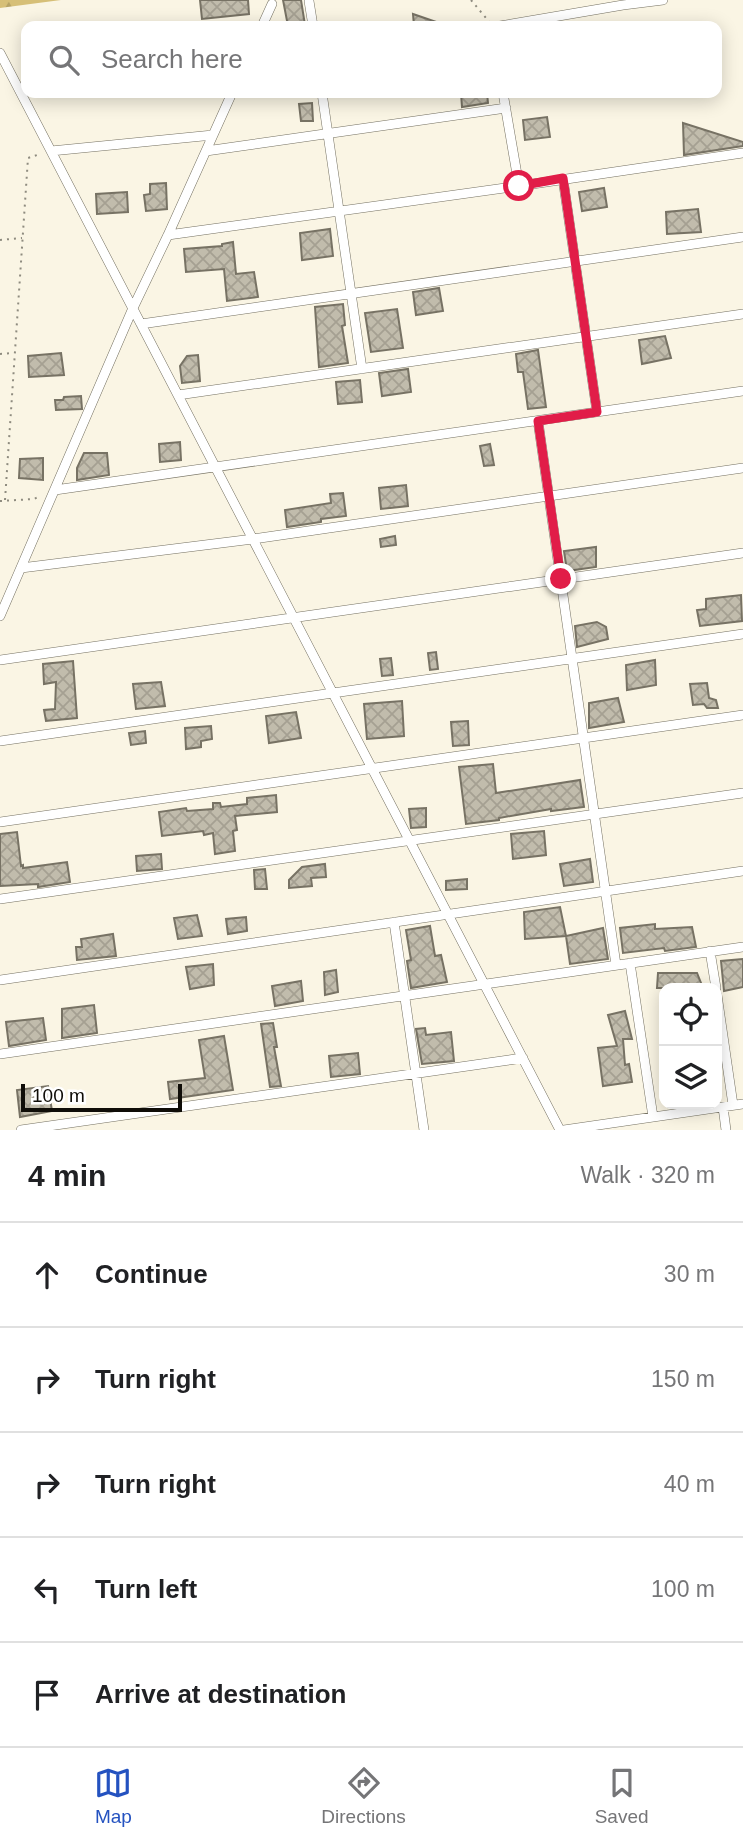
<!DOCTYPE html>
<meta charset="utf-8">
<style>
:root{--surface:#fff;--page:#f6f6f6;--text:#202124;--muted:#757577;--line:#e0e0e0;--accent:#2452c0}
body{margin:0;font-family:Helvetica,sans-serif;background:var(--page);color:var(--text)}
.controls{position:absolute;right:21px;bottom:21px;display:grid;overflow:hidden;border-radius:14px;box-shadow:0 4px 18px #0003}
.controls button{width:63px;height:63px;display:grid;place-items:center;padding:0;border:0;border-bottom:2px solid var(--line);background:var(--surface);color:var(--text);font:35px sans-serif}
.scale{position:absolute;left:21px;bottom:18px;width:161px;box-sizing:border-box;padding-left:7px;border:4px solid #0f0d08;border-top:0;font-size:19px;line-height:24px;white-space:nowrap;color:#0f0d08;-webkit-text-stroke:5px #fff;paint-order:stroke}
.stop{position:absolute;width:21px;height:21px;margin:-16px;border:5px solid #e11d48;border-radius:50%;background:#fff}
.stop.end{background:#e11d48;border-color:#fff;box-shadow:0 2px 7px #0008}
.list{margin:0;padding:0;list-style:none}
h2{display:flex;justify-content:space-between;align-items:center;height:91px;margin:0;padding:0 28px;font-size:30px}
h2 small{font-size:23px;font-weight:400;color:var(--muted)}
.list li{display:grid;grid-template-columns:46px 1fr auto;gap:21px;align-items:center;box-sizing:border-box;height:105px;padding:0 28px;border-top:2px solid var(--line)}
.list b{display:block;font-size:26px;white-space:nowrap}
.list em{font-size:23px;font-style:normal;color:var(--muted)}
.icon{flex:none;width:38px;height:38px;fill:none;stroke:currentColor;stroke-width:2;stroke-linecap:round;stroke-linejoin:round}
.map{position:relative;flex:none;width:743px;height:1130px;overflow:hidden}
.search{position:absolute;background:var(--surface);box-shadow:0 4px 18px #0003;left:21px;right:21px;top:21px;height:77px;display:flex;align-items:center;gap:18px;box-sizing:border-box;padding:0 24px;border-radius:14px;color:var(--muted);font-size:26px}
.sheet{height:616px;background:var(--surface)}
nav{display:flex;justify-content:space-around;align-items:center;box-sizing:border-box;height:98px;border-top:2px solid var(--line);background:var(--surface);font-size:19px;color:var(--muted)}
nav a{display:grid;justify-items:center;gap:4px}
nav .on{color:var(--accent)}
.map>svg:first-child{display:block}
.forest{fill:url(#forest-firs)}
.building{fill:url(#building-cross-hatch);stroke:#777264;stroke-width:2}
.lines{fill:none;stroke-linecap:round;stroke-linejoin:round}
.minor-casing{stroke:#747061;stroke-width:10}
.path{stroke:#8e8b7f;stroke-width:2;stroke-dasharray:2 5;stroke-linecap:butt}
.minor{stroke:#fff;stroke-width:9}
.route{stroke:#e11d48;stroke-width:9}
</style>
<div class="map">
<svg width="743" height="1130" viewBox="0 0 743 1130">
<defs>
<pattern id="forest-firs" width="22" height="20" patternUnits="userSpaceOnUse" patternTransform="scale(1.75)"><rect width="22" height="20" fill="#d6bf77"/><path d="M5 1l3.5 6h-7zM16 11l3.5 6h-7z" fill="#b6a365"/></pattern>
<pattern id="building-cross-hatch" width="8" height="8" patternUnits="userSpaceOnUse" patternTransform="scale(1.75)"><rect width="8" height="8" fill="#c1bcac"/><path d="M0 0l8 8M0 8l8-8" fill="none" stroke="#a5a092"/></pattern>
</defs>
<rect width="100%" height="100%" fill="#faf5e4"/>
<path class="forest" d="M0,0H61L0,8Z"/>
<path class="building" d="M200,0H248L249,14L202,19Z
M283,0H301L305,25L288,26Z
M413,14L445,25V26H414Z
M461,93H487L488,103L462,107Z
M312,103L313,121H301L299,104Z
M547,117L550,137L525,140L523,120Z
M683,123L743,142V146L684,155Z
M166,183L167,209L146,211L144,195L150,194V184Z
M604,188L607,207L582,211L579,192Z
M127,192L128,212L97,214L96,194Z
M698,209L701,232L667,234L666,212Z
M330,229L333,256L302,260L300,233Z
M233,242L236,274L254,272L258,297L227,301L224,269L186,272L184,249L222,246V244Z
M439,288L443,311L416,315L413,292Z
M343,304L345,325L342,326L348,363L319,367L315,307Z
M397,309L403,348L371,352L365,313Z
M665,336L671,358L642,364L639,340Z
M538,350L546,407L528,409L523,372H518L516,354Z
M61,353L64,375L29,377L28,356Z
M198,355L200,381L182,383L180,366L187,356Z
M408,369L411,392L382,396L379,373Z
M360,380L362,402L338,404L336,382Z
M81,396L82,409L56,410L55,400H63L64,397Z
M180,442L181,460L160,462L159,444Z
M490,444L494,465L484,466L480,446Z
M84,453H107L109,475L77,480V468Z
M43,458V480L19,478L20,459Z
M406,485L408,506L381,509L379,488Z
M343,493L346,516L321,519V522L287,527L285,510L331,503L330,494Z
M395,536L396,545L381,547L380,539Z
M596,547V567L567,571L564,551Z
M741,595L742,621L700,626L697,610L706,609V599Z
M597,622L606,627L608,639L577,647L575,626Z
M436,652L438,669L430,670L428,653Z
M391,658L393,675L382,676L380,659Z
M655,660L656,685L627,690L626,665Z
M73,661L77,718L46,721L44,710L55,709L56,682L44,684L43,664Z
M161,682L165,706L136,709L133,684Z
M707,683L709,698L716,700L718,708H707L704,704L693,705L690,684Z
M618,698L624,722L589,728V703Z
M402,701L404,736L367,739L364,704Z
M296,712L301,738L269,743L266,716Z
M468,721L469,745L453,746L451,722Z
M211,726L212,739L201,741V747L186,749L185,728Z
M145,731L146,743L131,745L129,733Z
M493,764L496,793L580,780L584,807L551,811V809L499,818V820L466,824L459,767Z
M276,795L277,812L235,816L237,830L233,831L235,851L215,854L213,833L204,835L203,831L162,836L159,812L186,808L187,811L213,809V803H220L221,807L247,804V798Z
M426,808V827L411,828L409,809Z
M544,831L546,855L513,859L511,834Z
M17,832L21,866L23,865V868L67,862L70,882L38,887V884L0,886V834Z
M161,854L162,869L137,871L136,856Z
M590,859L593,882L564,886L560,864Z
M325,864L326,877L311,878L312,886L289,888V880L302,867Z
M265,869L267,889H255L254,870Z
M467,879V889L446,890V881Z
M560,907L566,936L525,939L524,912Z
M197,915L202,936L178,939L174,918Z
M246,917L247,931L228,934L226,919Z
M655,924V929L692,927L696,947L665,951L664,948L623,953L620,928Z
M430,926L435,956L441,955L447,982L411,988L407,961L411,960L406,930Z
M603,928L608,959L570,964L566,936Z
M113,934L116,956L77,960L76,947H82L81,939Z
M743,959V987L724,991L721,961Z
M213,964L214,985L190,989L186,967Z
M336,970L338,992L325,995L324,972Z
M658,973H697L703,988H657Z
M301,981L303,1001L275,1006L272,986Z
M94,1005L97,1033L62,1038V1009Z
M625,1011L632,1039H623L625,1065L629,1064L632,1082L603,1086L598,1048L617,1046L608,1015Z
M43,1018L46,1040L9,1046L6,1022Z
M273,1023L277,1047H274L281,1086L270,1087L261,1024Z
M425,1028L426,1035L451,1032L454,1061L422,1064L416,1029Z
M224,1036L233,1090L170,1099L168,1082L205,1078L199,1040Z
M358,1053L360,1074L331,1077L329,1056Z
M48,1086L52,1111L20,1117L17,1090Z"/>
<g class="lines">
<defs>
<path id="minor" d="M309,1L313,26
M262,26L272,4
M500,26L623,5L663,0
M0,53L560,1130
M322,93L362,369
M503,93L519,186
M51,151L213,135
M206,151L506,108
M563,179L597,412
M168,235L519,186L743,153
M141,324L743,237
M178,395L743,314
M538,421L616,965
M55,490L743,391
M21,568L253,539L743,468
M0,616L133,308L168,235L232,93
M0,660L743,553
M0,741L743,634
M0,822L743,715
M0,899L743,793
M394,922L424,1130
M710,951L716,988
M630,963L653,1117
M0,980L743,871
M717,995L733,1105
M0,1054L743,947
M723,1107L726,1130
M21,1130L523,1058
M564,1130L743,1104"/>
</defs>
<use href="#minor" class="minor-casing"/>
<path class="path" d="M471,0L491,24
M0,240L22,238
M0,354L14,353
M5,500L28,158L40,154
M0,501L34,499L40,496"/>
<use href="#minor" class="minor"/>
</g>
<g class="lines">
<path class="route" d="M519,186L563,178L597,412L538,421L561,579"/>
</g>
</svg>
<div class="controls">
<button><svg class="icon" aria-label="locate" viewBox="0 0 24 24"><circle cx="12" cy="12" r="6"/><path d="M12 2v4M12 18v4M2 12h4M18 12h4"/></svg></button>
<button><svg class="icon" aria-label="layers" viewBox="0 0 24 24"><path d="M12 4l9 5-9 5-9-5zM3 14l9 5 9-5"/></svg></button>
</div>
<div class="scale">100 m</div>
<div class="stop" style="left:519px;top:186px"></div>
<div class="stop end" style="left:561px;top:579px"></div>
<div class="search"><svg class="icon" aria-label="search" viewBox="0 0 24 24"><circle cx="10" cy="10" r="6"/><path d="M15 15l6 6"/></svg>Search here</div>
</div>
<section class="sheet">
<h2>4 min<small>Walk · 320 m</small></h2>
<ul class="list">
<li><svg class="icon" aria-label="ahead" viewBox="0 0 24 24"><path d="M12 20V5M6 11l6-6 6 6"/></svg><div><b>Continue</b></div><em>30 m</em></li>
<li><svg class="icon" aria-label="right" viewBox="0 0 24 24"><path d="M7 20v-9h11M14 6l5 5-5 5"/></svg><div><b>Turn right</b></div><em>150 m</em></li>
<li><svg class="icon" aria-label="right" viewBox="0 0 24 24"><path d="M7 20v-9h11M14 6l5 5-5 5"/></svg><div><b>Turn right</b></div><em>40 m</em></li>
<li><svg class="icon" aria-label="left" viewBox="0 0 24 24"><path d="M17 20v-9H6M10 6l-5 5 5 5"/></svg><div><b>Turn left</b></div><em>100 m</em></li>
<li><svg class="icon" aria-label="arrive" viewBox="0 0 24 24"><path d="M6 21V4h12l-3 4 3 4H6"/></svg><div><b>Arrive at destination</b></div></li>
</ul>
</section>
<nav>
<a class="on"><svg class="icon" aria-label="map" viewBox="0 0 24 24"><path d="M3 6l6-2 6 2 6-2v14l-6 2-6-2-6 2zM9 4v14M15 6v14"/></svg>Map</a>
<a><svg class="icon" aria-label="directions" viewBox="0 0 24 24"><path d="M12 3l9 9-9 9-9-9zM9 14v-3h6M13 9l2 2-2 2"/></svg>Directions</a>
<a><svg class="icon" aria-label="saved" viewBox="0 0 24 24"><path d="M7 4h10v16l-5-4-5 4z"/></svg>Saved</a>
</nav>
